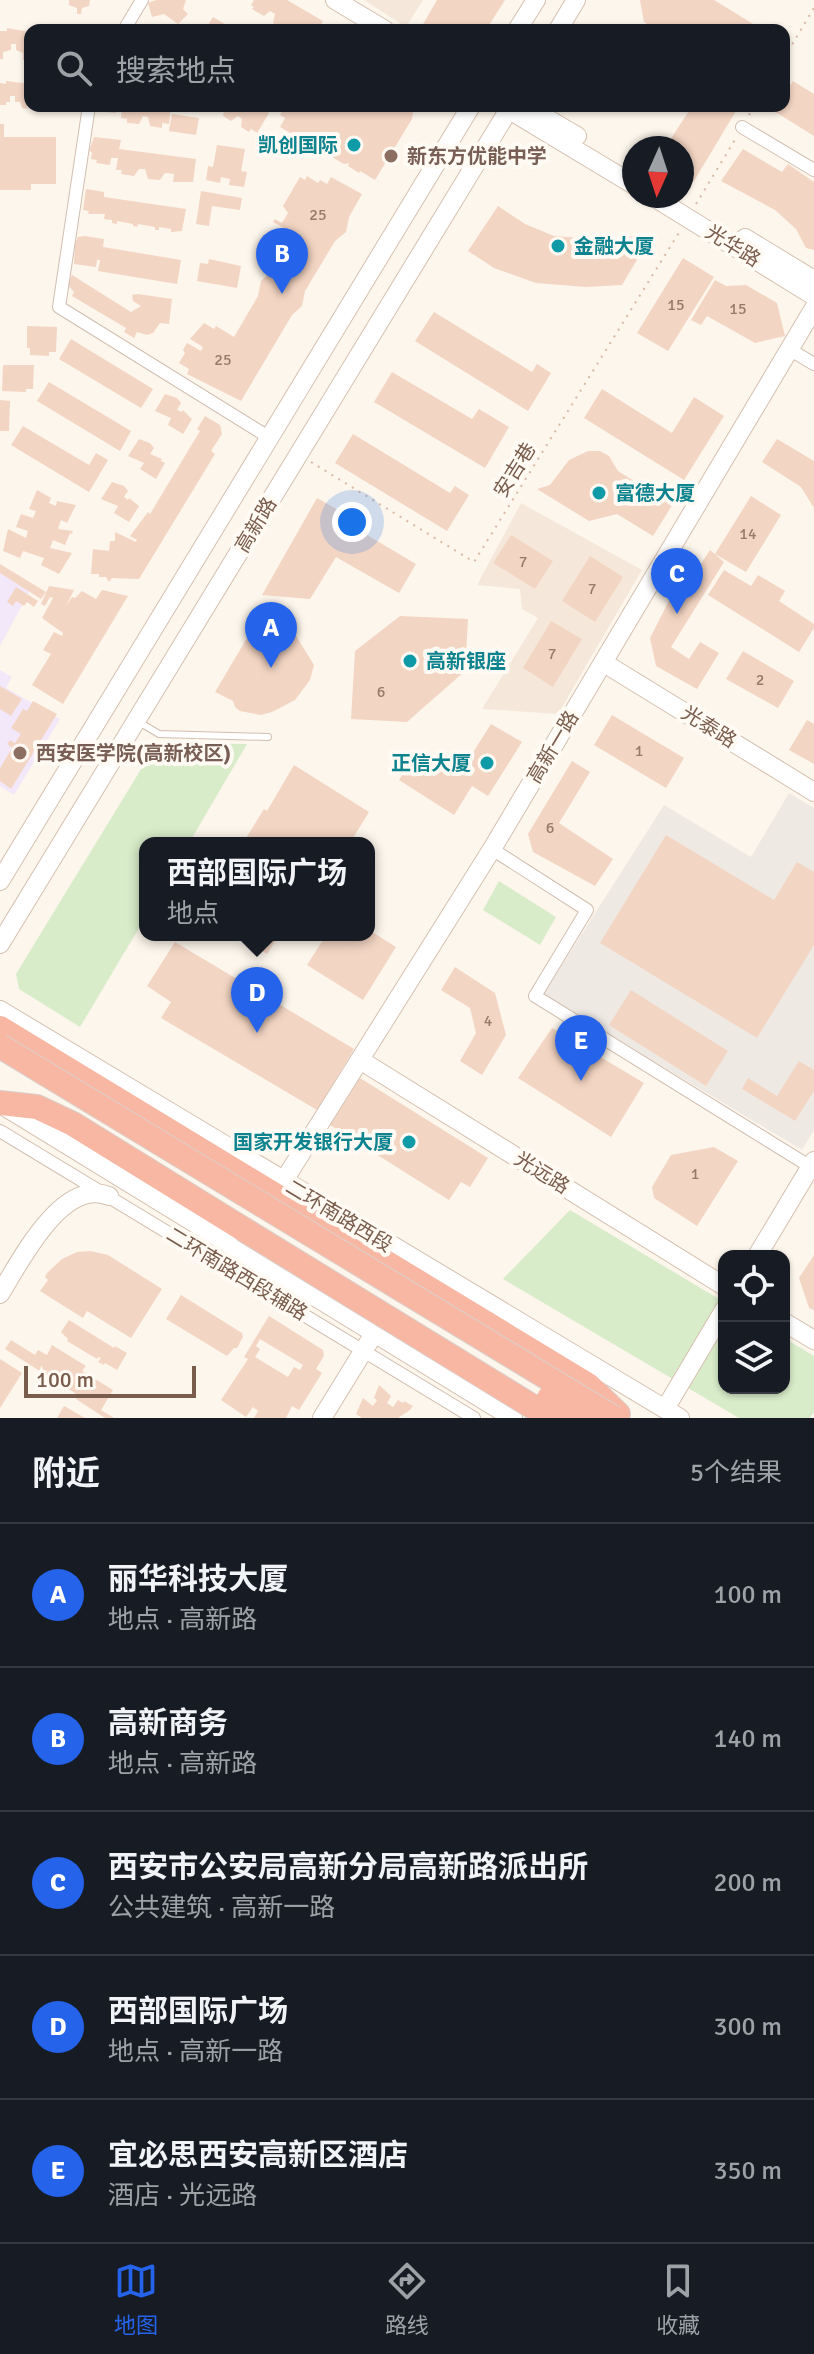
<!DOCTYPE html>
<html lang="zh">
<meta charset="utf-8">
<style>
:root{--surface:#171b24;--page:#242831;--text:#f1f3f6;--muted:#9ea1a6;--line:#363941;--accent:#2563eb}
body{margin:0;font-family:Signika,"Noto Sans SC",sans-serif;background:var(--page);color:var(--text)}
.controls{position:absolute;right:24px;bottom:24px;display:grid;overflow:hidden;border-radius:16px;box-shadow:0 2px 6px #0004}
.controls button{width:72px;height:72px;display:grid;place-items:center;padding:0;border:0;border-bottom:2px solid var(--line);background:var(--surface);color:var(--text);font:40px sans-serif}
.compass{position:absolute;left:622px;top:136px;width:72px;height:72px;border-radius:50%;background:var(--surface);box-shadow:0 2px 6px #0004;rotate:183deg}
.scale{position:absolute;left:24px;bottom:20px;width:172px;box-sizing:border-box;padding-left:8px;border:4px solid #7a5c4d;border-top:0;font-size:22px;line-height:28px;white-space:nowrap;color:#7a5c4d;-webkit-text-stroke:6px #fffaf3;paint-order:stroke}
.you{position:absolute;left:352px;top:522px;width:28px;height:28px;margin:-20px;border:6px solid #fff;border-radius:50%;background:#1a73e8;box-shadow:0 0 0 12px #1a73e833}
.badge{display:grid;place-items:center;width:52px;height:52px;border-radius:50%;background:var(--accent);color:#fff;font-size:26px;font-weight:700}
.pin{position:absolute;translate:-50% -66px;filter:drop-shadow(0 2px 4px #0008)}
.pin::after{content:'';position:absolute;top:42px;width:28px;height:24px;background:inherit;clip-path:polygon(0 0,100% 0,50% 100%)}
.popup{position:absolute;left:139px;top:837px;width:236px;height:104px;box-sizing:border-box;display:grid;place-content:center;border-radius:16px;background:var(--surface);filter:drop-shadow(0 2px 6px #0005);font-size:26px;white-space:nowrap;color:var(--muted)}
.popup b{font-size:30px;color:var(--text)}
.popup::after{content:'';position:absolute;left:50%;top:100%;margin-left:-16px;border:16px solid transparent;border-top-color:var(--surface)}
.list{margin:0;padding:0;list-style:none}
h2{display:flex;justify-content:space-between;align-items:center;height:104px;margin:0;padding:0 32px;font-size:34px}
h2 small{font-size:26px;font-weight:400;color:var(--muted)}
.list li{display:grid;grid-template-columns:52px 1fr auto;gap:24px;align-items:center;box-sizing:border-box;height:144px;padding:0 32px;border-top:2px solid var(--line)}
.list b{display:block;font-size:30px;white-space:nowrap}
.list p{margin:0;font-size:26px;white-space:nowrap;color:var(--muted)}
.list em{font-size:26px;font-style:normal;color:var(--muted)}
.icon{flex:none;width:44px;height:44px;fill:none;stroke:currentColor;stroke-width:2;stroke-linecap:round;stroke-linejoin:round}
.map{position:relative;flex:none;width:814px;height:1418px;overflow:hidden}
.search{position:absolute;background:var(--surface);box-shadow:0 2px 6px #0004;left:24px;right:24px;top:24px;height:88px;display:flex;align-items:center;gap:20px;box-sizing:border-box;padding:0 28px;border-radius:16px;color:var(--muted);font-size:30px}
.sheet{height:824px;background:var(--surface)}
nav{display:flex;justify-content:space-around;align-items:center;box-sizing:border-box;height:112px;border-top:2px solid var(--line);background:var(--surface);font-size:22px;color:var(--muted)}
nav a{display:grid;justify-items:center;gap:4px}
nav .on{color:var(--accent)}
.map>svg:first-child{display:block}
.residential{fill:#f5e8da}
.industrial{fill:#efe9e4}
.education{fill:#f3e8fa}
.green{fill:#d8ecc9}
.building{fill:#f3d5c3;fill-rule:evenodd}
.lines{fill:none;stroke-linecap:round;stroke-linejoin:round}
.lane-casing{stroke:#d1beb0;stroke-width:8}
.street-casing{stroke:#d1beb0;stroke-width:14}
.secondary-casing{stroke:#d6c0b0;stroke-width:20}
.highway-casing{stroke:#dad1cd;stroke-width:26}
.path{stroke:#d9b8a5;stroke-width:2;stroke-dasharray:2 6;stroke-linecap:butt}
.lane{stroke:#fff;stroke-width:6}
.street{stroke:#fff;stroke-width:12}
.secondary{stroke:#fff;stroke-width:18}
.highway{stroke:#f7b7a3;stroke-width:24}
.highway-bridge-casing{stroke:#dad1cd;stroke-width:26;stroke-linecap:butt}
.highway-bridge{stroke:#f7b7a3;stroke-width:24}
.culture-dot{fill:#0f9aa8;stroke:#fffaf3;stroke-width:3}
.education-dot{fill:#8d6e63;stroke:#fffaf3;stroke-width:3}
.labels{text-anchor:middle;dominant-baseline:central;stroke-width:8;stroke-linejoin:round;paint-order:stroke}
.number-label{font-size:16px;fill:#987a6a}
.culture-label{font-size:20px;font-weight:bold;fill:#0d838f;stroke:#fffaf3;text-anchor:end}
.education-label{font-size:20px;font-weight:bold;fill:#785e54;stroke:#fffaf3;text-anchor:start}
.street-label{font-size:20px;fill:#7a5c4d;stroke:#fffaf3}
</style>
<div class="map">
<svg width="814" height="1418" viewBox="0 0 814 1418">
<rect width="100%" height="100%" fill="#fdf6ec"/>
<path class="residential" d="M364,0H423L406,27Z
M521,503L642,570L558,714L482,709L538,618L522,609L520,589L477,585Z"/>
<path class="industrial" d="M789,793L814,808V1130L802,1150L543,995L664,805L751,857Z"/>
<path class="education" d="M0,565L33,585L0,646Z
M0,670L12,677L6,688L60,719L14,795L0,786Z"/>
<path class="green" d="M157,743L247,744L189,843H145V918L80,1027L19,989L16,974Z
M499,881L556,917L540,945L483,910Z
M570,1210L724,1302V1388H784V1338L814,1356V1412L810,1418H739L503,1279Z"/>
<path class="building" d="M69,0H90L89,6L82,8L81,14H77V8L69,5Z
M156,0H186L183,9L188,14L178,24L164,14L152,17L148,3Z
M254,0H287L323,21L318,30H293L295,26L292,25L290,29L286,27L284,29L273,23L275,14L270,11L264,16L252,9L254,7L251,5Z
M437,0H505L486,30H429L422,26Z
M640,0H714L763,30H657L644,22Z
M213,17L235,30H205Z
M7,28L30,32L28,60H23V53L16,50V44H11V50L3,52V59H0V31H7Z
M6,81L30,84V105H27V109L22,108L20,102H15V96H10V102H6V105H0V83L6,84Z
M793,81L814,94V136L774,111L777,106H784V96Z
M105,106H171L169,124L162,123V128L150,126L148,117L143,116L139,124L127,123V119L121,118L122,109H117L116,113L105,112Z
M225,106H257L269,113L257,133L251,129L249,132L241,127L242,119L238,116L231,121L223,116Z
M285,106H414L412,119L375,180L360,171L359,173L348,166L349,163L344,164L280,127L285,118L280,115Z
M692,106H739L694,181L682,172V148H665Z
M172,114L199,118L196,135L169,131Z
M0,124H4V137H56V184H31V190H0Z
M94,137L121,140L119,149L196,159L193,182H173L174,174L165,173L160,180L148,179L145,169H139L134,176L121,174L122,170H116L118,158H111L110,165L96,163L97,160L91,159L92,152L89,151Z
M217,145L245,149L241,171L247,172L244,187L229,185L230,179L221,177L220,183L206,180L208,166L213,167Z
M743,149L782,172L788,164L814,182V250L806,248L796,229L775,210L721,181Z
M307,176L318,183L320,180L327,184L331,177L362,194L349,217L346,232L335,241L305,291L302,306L292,315L241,401L187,374L189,369L179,363L185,353L183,350L187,343L201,351L203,347L190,339L204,323L214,329L216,326L234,337L258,296L261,281L272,271L283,253L276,250L285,234L291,238L294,234L273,222L275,219L282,223L288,213L283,206L300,177L305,180Z
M86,189L104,192V197L186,209L182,231L171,232V229L159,227V230H155V227L138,224L137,227L133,226V224L117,221V224L112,223V220L104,219L105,214H88L89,211L83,210Z
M201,191L242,198L240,210L212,206L209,226L196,224Z
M498,206L525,224L554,236L608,240L653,233L622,285L586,287L536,283L494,268L468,251Z
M85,236L104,239L103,247L181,260L177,284L98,271L100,260H97L96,267L74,264L75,244L78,237Z
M683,258L714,277L668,351L637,333Z
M209,259L241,266L237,288L197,281L200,263L208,264Z
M72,275L131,312L141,306L133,301L132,295L138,294L172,299L169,324L160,323L153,333L147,335L137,332L134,338L124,332L126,328L72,296L74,292L67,284Z
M715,280L726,286L746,285L777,303L785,336L755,343L707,316L701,325L691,320Z
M434,312L532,372L537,364L551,373L528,411L415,341Z
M27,326L57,327L56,352H49V356L30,355V348H27Z
M71,339L153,389L141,408L59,359Z
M3,365H34L33,389H26V392L2,391Z
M392,372L472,419L479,409L509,427L485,468L374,402Z
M49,382L131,431L120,451L37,401Z
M602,389L672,433L694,397L724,416L684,480L584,418Z
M165,394L177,398L181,403L177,410L182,412L183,410L192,419L183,434L168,425L171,418L155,411Z
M0,400L10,401L9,431H0Z
M205,416L220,425L222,434L211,451L215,454L139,579L112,578L109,582L106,577H99V574H91L93,549L109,551L110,541H115V532L136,542L137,540L130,536L148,512L150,514L200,431L197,429Z
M23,426L89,465L96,453L108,460L89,492L11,445Z
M353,434L450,493L455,486L469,495L447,531L335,463Z
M139,439L150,443L154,448L150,454L162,459L161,461L165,463L156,479L140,469L144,463L128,456Z
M777,439L814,461V508L801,487L762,462Z
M588,451H600L609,456L618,471L658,496L681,491L653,536L617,514L589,521L537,489L550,485L569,460Z
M112,482L124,486L128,491L124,497L128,500L129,498L139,506L129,522L114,513L118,506L101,499Z
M37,490L51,498L49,503L56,506L57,501L76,505L67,523L61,520L58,529L73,531L72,534L70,533L65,545L53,540L50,548L72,553L59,574L41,565L44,558L23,551L20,558L3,551L8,529L26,538L28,531L16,527L21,514L33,518L36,511L29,509Z
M751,496L781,515L746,572L715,554Z
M317,498L354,519L350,525L416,564L399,593L336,557L310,599L262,595Z
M511,535L553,561L535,589L493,563Z
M710,550L724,562L671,647L689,659L700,642L719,653L697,689L656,666L650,638L677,585L685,589Z
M590,556L623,577L595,622L562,601Z
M0,564L46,592L41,599L0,573Z
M724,570L751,586L758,575L785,591L779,601L814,624V628L799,652L708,595Z
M49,586L74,590L66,606L72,597L75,598L82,591L96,599L102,590L128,596L63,704L32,685L51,654L43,650L54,632L62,636L63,633L42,618L53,598L50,597L45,606L41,604Z
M16,587L38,601L34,607L27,602L24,606L16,601L13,606L7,602Z
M400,616L468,619L465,671L407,722L351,719L355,651Z
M259,618L279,621L293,631L314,665L310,680L295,700L272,712L261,715L240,711L235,707L233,701L215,692Z
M551,621L582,639L553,687L523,668Z
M743,651L794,681L778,708L726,679Z
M0,686L22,699L11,716L0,709Z
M33,701L57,714L11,789L0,781V768L12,748L7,744L10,740L15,743L21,734L11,728L23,709L27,711Z
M612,715L684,758L666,788L594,745Z
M807,720L814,724V764L789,750Z
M491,724L522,742L488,796L472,786L454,815L399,780L417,751L458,776Z
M572,761L590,772L559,823L613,859L595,886L533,852L528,834Z
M294,765L369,812L350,843H243L264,809L267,811Z
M666,835L774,900L797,862L814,872V945L757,1038L600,943Z
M369,930L396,947L363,1000L307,965L326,935H369Z
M236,935H279L267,954Z
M175,942L354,1049L317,1110L161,1018L171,1002L147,986Z
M455,967L495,993L506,1035L482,1075L460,1061L476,1033L470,1008L441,990Z
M631,990L728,1051L706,1086L609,1025Z
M552,1028L644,1083L611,1137L518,1078Z
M799,1061L814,1070V1091L795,1121L742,1089L748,1078L777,1096Z
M360,1078L488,1158L470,1187L461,1182L449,1200L330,1125Z
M714,1147L738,1161L697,1226L654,1198L652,1187L671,1155Z
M90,1251L108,1255L162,1289L131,1338L87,1311L83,1318L40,1291L48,1280L45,1277L47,1273L62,1259L77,1252Z
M814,1255V1310L809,1308L799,1278Z
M181,1295L242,1333L243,1337L237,1348H234L227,1356L166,1319Z
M269,1316L323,1350L324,1356L316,1369L322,1373L299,1410L292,1406L286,1418H254L258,1411L253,1407L246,1417L221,1400L248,1359L244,1357ZM260,1339L303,1365L300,1370L294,1367L288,1377L255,1357L260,1349L256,1346Z
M69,1320L114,1348L115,1346L127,1353L117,1370L105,1363L104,1365L98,1362L101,1358L98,1357L97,1359L67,1341L68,1339L61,1332Z
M11,1340L35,1355L38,1350L47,1355L52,1345L86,1366L82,1371L113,1390L101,1410L114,1418H105L76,1399L78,1395L5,1349Z
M0,1359L22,1373L0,1408Z
M379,1385L391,1396L387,1403L393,1407L398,1400L403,1403L404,1401L413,1406L410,1410L398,1418H362L356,1414L363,1398L373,1406L377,1400L374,1398Z
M64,1406L85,1418H57Z"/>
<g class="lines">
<defs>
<path id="lane" d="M139,722L159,734L268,737"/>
<path id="street" d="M124,30L142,0
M89,106L59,307L270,438
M742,127L814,170
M789,349L814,364
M492,849L587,910L535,996L814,1169
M0,1131L474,1418"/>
<path id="secondary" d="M335,0L385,30
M517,30L536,0
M558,30L576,0
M503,106L634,185
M526,106L577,136
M652,196L814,296
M745,238L814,280
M604,663L814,792
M0,881L471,106
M0,944L511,106
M0,1010L680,1418
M360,1060L724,1286
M2,1105L513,1418
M283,1182L492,849L814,308
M757,1256L814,1161
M0,1294C20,1262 62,1177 109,1196
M784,1322L814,1340
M665,1409L724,1310
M322,1418L375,1332"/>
<path id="highway" d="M0,1028L588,1385L618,1414
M0,1103L37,1107L73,1124L243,1229"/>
</defs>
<use href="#lane" class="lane-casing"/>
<use href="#street" class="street-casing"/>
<use href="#secondary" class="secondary-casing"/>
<use href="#highway" class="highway-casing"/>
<path class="path" d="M784,58L814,8
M749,115L755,106
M696,204L736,138
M311,462L474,562L680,231"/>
<use href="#lane" class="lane"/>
<use href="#street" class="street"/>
<use href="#secondary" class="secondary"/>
<use href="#highway" class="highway"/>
<defs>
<path id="highway-bridge" d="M0,1046L614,1418
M243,1229L551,1418
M549,1398L581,1418"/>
</defs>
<use href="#highway-bridge" class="highway-bridge-casing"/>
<use href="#highway-bridge" class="highway-bridge"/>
</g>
<g class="culture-dot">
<circle cx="354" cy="145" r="8"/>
<circle cx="558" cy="246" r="8"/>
<circle cx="599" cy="493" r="8"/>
<circle cx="410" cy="661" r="8"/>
<circle cx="487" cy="763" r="8"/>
<circle cx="409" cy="1142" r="8"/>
</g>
<g class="education-dot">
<circle cx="391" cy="156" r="8"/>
<circle cx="20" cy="753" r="8"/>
</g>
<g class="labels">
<g class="number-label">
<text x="318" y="215">25</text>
<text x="676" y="305">15</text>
<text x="738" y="309">15</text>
<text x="223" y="360">25</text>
<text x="748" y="534">14</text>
<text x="523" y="562">7</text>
<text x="592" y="589">7</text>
<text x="552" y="654">7</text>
<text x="760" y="680">2</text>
<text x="381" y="692">6</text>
<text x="639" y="751">1</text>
<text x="550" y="828">6</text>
<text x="488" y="1021">4</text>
<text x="695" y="1174">1</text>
</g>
<g class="culture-label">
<text x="338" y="145">凯创国际</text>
<text x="574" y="246" text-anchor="start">金融大厦</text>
<text x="615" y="493" text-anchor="start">富德大厦</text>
<text x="426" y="661" text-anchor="start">高新银座</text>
<text x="471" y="763">正信大厦</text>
<text x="393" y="1142">国家开发银行大厦</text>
</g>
<g class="education-label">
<text x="407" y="156">新东方优能中学</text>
<text x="36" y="753">西安医学院(高新校区)</text>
</g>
<g class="street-label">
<text transform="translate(733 246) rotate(32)">光华路</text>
<text transform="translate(515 470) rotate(-58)">安吉巷</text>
<text transform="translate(256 525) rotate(-59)">高新路</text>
<text transform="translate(709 727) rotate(32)">光泰路</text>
<text transform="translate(553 747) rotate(-59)">高新一路</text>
<text transform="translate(542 1173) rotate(32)">光远路</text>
<text transform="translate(339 1216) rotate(31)">二环南路西段</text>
<text transform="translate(237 1274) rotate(31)">二环南路西段辅路</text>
</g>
</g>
</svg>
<div class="controls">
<button><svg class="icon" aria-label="locate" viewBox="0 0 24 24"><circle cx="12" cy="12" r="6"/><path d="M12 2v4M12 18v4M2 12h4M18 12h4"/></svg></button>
<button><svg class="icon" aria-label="layers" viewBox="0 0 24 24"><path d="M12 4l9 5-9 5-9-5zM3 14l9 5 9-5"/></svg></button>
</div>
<svg class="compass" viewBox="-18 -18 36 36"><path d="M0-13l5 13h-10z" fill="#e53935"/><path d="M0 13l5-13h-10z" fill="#9ea1a6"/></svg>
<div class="scale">100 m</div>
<div class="you"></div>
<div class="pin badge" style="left:271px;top:668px">A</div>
<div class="pin badge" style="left:282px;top:294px">B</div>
<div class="pin badge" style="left:677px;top:614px">C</div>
<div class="pin badge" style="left:257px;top:1033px">D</div>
<div class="popup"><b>西部国际广场</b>地点</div>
<div class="pin badge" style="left:581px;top:1081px">E</div>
<div class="search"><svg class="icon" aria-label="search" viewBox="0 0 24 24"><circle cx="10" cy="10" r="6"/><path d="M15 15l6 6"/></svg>搜索地点</div>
</div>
<section class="sheet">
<h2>附近<small>5个结果</small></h2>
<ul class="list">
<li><span class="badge">A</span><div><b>丽华科技大厦</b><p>地点 · 高新路</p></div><em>100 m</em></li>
<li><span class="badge">B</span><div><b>高新商务</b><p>地点 · 高新路</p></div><em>140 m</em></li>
<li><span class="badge">C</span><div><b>西安市公安局高新分局高新路派出所</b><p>公共建筑 · 高新一路</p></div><em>200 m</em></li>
<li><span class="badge">D</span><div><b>西部国际广场</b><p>地点 · 高新一路</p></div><em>300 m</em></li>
<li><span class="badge">E</span><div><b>宜必思西安高新区酒店</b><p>酒店 · 光远路</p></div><em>350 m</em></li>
</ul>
</section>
<nav>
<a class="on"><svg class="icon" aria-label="map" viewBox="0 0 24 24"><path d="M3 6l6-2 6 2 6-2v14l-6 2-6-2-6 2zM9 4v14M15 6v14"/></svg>地图</a>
<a><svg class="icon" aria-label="directions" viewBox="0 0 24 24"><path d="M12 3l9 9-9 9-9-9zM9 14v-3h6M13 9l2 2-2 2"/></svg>路线</a>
<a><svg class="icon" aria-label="saved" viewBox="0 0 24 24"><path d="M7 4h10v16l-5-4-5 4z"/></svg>收藏</a>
</nav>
